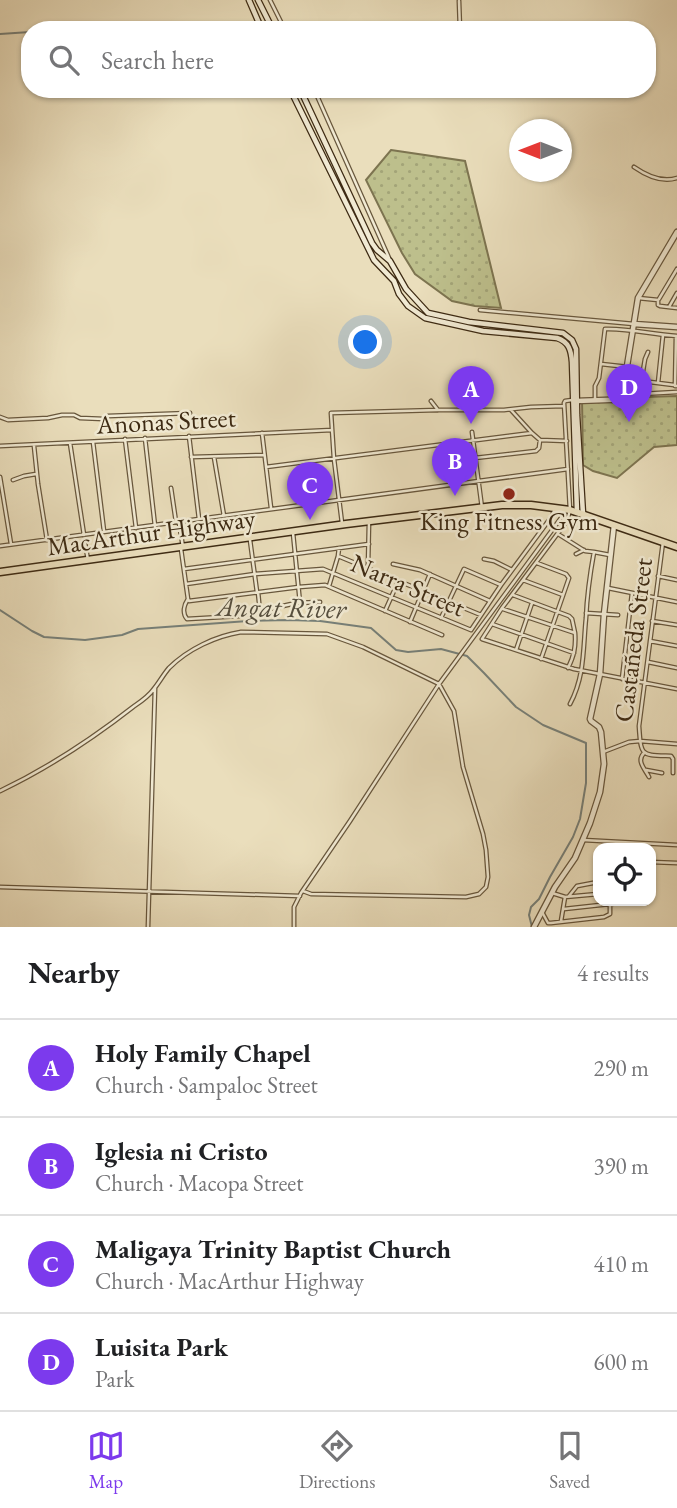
<!DOCTYPE html>
<meta charset="utf-8">
<style>
:root{--surface:#fff;--page:#f2f2f2;--text:#202124;--muted:#757577;--line:#e0e0e0;--accent:#7c3aed}
body{margin:0;font-family:"EB Garamond",serif;background:var(--page);color:var(--text)}
.controls{position:absolute;right:21px;bottom:21px;display:grid;overflow:hidden;border-radius:14px;box-shadow:0 2px 5px #0004}
.controls button{width:63px;height:63px;display:grid;place-items:center;padding:0;border:0;border-bottom:2px solid var(--line);background:var(--surface);color:var(--text);font:35px sans-serif}
.compass{position:absolute;left:509px;top:119px;width:63px;height:63px;border-radius:50%;background:var(--surface);box-shadow:0 2px 5px #0004;rotate:270deg}
.you{position:absolute;left:366px;top:343px;width:24px;height:24px;margin:-18px;border:5px solid #fff;border-radius:50%;background:#1a73e8;box-shadow:0 0 0 10px #1a73e833}
.badge{display:grid;place-items:center;width:46px;height:46px;border-radius:50%;background:var(--accent);color:#fff;font-size:23px;font-weight:700}
.pin{position:absolute;translate:-50% -58px;filter:drop-shadow(0 2px 4px #0008)}
.pin::after{content:'';position:absolute;top:37px;width:24px;height:21px;background:inherit;clip-path:polygon(0 0,100% 0,50% 100%)}
.list{margin:0;padding:0;list-style:none}
h2{display:flex;justify-content:space-between;align-items:center;height:91px;margin:0;padding:0 28px;font-size:30px}
h2 small{font-size:23px;font-weight:400;color:var(--muted)}
.list li{display:grid;grid-template-columns:46px 1fr auto;gap:21px;align-items:center;box-sizing:border-box;height:98px;padding:0 28px;border-top:2px solid var(--line)}
.list b{display:block;font-size:26px;white-space:nowrap}
.list p{margin:0;font-size:23px;white-space:nowrap;color:var(--muted)}
.list em{font-size:23px;font-style:normal;color:var(--muted)}
.icon{flex:none;width:38px;height:38px;fill:none;stroke:currentColor;stroke-width:2;stroke-linecap:round;stroke-linejoin:round}
.map{position:relative;flex:none;width:677px;height:927px;overflow:hidden}
.search{position:absolute;background:var(--surface);box-shadow:0 2px 5px #0004;left:21px;right:21px;top:21px;height:77px;display:flex;align-items:center;gap:18px;box-sizing:border-box;padding:0 24px;border-radius:28px;color:var(--muted);font-size:26px}
.sheet{height:483px;background:var(--surface)}
nav{display:flex;justify-content:space-around;align-items:center;box-sizing:border-box;height:98px;border-top:2px solid var(--line);background:var(--surface);font-size:19px;color:var(--muted)}
nav a{display:grid;justify-items:center;gap:4px}
nav .on{color:var(--accent)}
.map>svg:first-child{display:block}
.park{fill:url(#park-dots);stroke:#7d7450;stroke-width:2}
.lines{fill:none;stroke-linecap:round;stroke-linejoin:round}
.stream{stroke:#778079;stroke-width:2}
.minor-casing{stroke:#68573d;stroke-width:5}
.tertiary-casing{stroke:#68573d;stroke-width:7}
.secondary-casing{stroke:#3d2a13;stroke-width:7}
.trunk-casing{stroke:#3d2a13;stroke-width:9}
.minor{stroke:#f1ead3;stroke-width:2.5}
.tertiary{stroke:#f1ead3;stroke-width:4.5}
.secondary{stroke:#f1ead3;stroke-width:4.5}
.trunk{stroke:#eadebc;stroke-width:6}
.poi-dot{fill:#8f2418;stroke:#f1ead3;stroke-width:2.5}
.labels{text-anchor:middle;dominant-baseline:central;stroke-width:5;stroke-linejoin:round;paint-order:stroke}
.street-label{font-size:26px;fill:#3d2a13;stroke:#f1ead3}
.poi-label{font-size:26px;fill:#3d2a13;stroke:#f1ead3}
.water-label{font-size:28px;font-style:italic;fill:#554e3e;stroke:#f1ead3}
</style>
<div class="map">
<svg width="677" height="927" viewBox="0 0 677 927">
<defs>
<pattern id="park-dots" width="8" height="8" patternUnits="userSpaceOnUse" patternTransform="scale(1.75)"><rect width="8" height="8" fill="#bdbf8c"/><path d="M2 2h.1M6 6h.1" fill="none" stroke="#a3a478" stroke-width="1.8" stroke-linecap="round"/></pattern>
</defs>
<rect width="100%" height="100%" fill="#eadebc"/>
<filter id="stains"><feTurbulence type="fractalNoise" baseFrequency=".00286" numOctaves="4"/><feColorMatrix values="0 0 0 0 .2 0 0 0 0 .09 0 0 0 0 .02 0 0 0 .5 -.17"/></filter>
<radialGradient id="worn" r=".72"><stop offset=".6" stop-color="#630" stop-opacity="0"/><stop offset="1" stop-color="#630" stop-opacity=".3"/></radialGradient>
<path class="park" d="M391,150L465,161L501,308L475,306L452,301L415,274L402,253L366,180Z
M677,396V445L654,447L617,478L593,471L583,465L582,399Z"/>
<g class="lines">
<path class="stream" d="M96,30L247,27
M0,34L30,32
M0,610L32,631L44,637L85,640L122,635L138,629L248,621L289,620L320,621L371,628L396,650L408,652L441,649L467,656L484,673L516,707L543,725L586,743V783L580,819L573,837L550,877L539,899L531,907L529,915L532,927"/>
<defs>
<path id="minor" d="M270,0L285,30
M459,1L460,30
M314,89L389,258
M315,93L324,89
M634,167C647,176 662,183 677,178
M638,298L658,300V305L660,306L677,308
M659,299L677,269
M669,307L677,293
M480,310L634,324
M676,336L675,386H677
M601,364L628,367
M640,378L642,377L645,359L648,352
M642,381L674,385
M658,383L663,335
M641,394L677,392
M595,399V386L599,378L605,329C630,328 653,335 677,336
M572,400L565,401L564,403L570,510L567,521L502,608L482,639L574,669L677,689
M431,401L438,410
M511,410L532,433L540,440L567,441
M0,417L8,420L48,418L62,415H74L80,418L104,419L107,418L108,416L190,413
M472,432L482,508
M262,433L271,508
M189,436L199,519
M145,438L155,526
M125,439L136,528
M93,442L104,531
M70,443L84,535
M0,446L332,430
M34,446L38,484L47,540
M191,457L264,455
M214,457L224,516
M475,458L536,451L539,448L540,440
M266,467L532,433
M0,477L11,544
M13,480L24,476L36,474
M171,488L176,522
M179,523L183,547
M342,523L334,459L331,413L438,410H504L531,407L564,406
M293,533L300,603
M558,534L585,551L594,552
M250,540L257,592
M663,542L639,726C641,757 641,755 671,756L673,759V773
M85,543L88,560
M0,546L568,469
M181,549L188,599C184,605 182,613 187,619L239,616L296,603L320,602
M576,554L584,550
M338,556L481,615
M484,559L494,561L512,570
M537,563L566,574L569,578L541,659
M393,564L420,570L490,601
M368,567L369,521
M184,569L369,544
M658,576L677,580
M523,580L563,595
M186,584L255,574L323,569L471,630L501,585L552,516L554,511
M329,586L338,556L339,548
M608,588L677,602
M258,592L260,612
M513,595L569,616L572,619L575,633
M188,599L189,601L299,587L325,585L442,635
M503,609L575,633C576,647 574,656 568,668
M385,611L398,582
M586,613L618,615
M441,618L464,569L501,585
M652,621L677,625
M410,622L430,574
M492,624L574,653
M650,641L677,646
M516,650L532,603
M648,662L677,668
M622,679L632,593
M570,704C585,676 583,648 586,618C587,596 590,574 594,552L610,555
M603,752L629,742L640,741L677,744
M644,753C636,761 645,769 649,777
M646,770L662,773
M0,791C46,769 92,739 133,707C140,702 148,697 153,690C159,683 163,675 169,668C188,649 216,636 241,632L327,634L363,647L439,684L454,711L463,767L483,834L486,850L488,877L486,887L479,894L466,897L311,894L303,891
M583,840L677,845
M651,862L677,863
M0,887L300,896
M552,893L565,897L598,894
M569,896L577,886L598,882
M564,909L637,901
M542,912L548,923H551L604,917L610,914V904
M561,921L565,897
M148,927L155,688
M294,927V907L301,893L350,821L439,684L561,518L565,510"/>
<path id="tertiary" d="M634,324L677,327
M576,401L634,399L640,397L642,381L627,366L638,298L677,232
M534,927L555,887L575,858L590,823L600,792L604,764L601,732L599,727L591,721L590,719L600,674L604,614L614,525"/>
<path id="secondary" d="M249,0L262,30
M258,0L273,30
M290,89L374,260L394,281L399,294L408,306L425,318L483,331L557,338C569,342 571,350 572,362L577,512
M300,89L372,243L377,250L390,261L406,289L428,313L469,322L563,333L572,340L576,349L577,415L583,514"/>
<path id="trunk" d="M0,572L346,524L502,505H531L570,510L677,547"/>
</defs>
<use href="#minor" class="minor-casing"/>
<use href="#tertiary" class="tertiary-casing"/>
<use href="#secondary" class="secondary-casing"/>
<use href="#trunk" class="trunk-casing"/>
<use href="#minor" class="minor"/>
<use href="#tertiary" class="tertiary"/>
<use href="#secondary" class="secondary"/>
<use href="#trunk" class="trunk"/>
</g>
<circle class="poi-dot" cx="509" cy="494" r="7"/>
<g class="labels">
<g class="street-label">
<text transform="translate(166 421) rotate(-3)">Anonas Street</text>
<text transform="translate(151 532) rotate(-8)">MacArthur Highway</text>
<text transform="translate(408 585) rotate(23)">Narra Street</text>
<text transform="translate(633 640) rotate(-83)">Castañeda Street</text>
</g>
<g class="poi-label">
<text x="509" y="521">King Fitness Gym</text>
</g>
<g class="water-label">
<text transform="translate(281 607) rotate(1)">Angat River</text>
</g>
</g>
<rect width="100%" height="100%" filter="url(#stains)"/>
<rect width="100%" height="100%" fill="url(#worn)"/>
</svg>
<div class="controls">
<button><svg class="icon" aria-label="locate" viewBox="0 0 24 24"><circle cx="12" cy="12" r="6"/><path d="M12 2v4M12 18v4M2 12h4M18 12h4"/></svg></button>
</div>
<svg class="compass" viewBox="-18 -18 36 36"><path d="M0-13l5 13h-10z" fill="#e53935"/><path d="M0 13l5-13h-10z" fill="#757577"/></svg>
<div class="you"></div>
<div class="pin badge" style="left:471px;top:424px">A</div>
<div class="pin badge" style="left:455px;top:496px">B</div>
<div class="pin badge" style="left:310px;top:520px">C</div>
<div class="pin badge" style="left:629px;top:422px">D</div>
<div class="search"><svg class="icon" aria-label="search" viewBox="0 0 24 24"><circle cx="10" cy="10" r="6"/><path d="M15 15l6 6"/></svg>Search here</div>
</div>
<section class="sheet">
<h2>Nearby<small>4 results</small></h2>
<ul class="list">
<li><span class="badge">A</span><div><b>Holy Family Chapel</b><p>Church · Sampaloc Street</p></div><em>290 m</em></li>
<li><span class="badge">B</span><div><b>Iglesia ni Cristo</b><p>Church · Macopa Street</p></div><em>390 m</em></li>
<li><span class="badge">C</span><div><b>Maligaya Trinity Baptist Church</b><p>Church · MacArthur Highway</p></div><em>410 m</em></li>
<li><span class="badge">D</span><div><b>Luisita Park</b><p>Park</p></div><em>600 m</em></li>
</ul>
</section>
<nav>
<a class="on"><svg class="icon" aria-label="map" viewBox="0 0 24 24"><path d="M3 6l6-2 6 2 6-2v14l-6 2-6-2-6 2zM9 4v14M15 6v14"/></svg>Map</a>
<a><svg class="icon" aria-label="directions" viewBox="0 0 24 24"><path d="M12 3l9 9-9 9-9-9zM9 14v-3h6M13 9l2 2-2 2"/></svg>Directions</a>
<a><svg class="icon" aria-label="saved" viewBox="0 0 24 24"><path d="M7 4h10v16l-5-4-5 4z"/></svg>Saved</a>
</nav>
